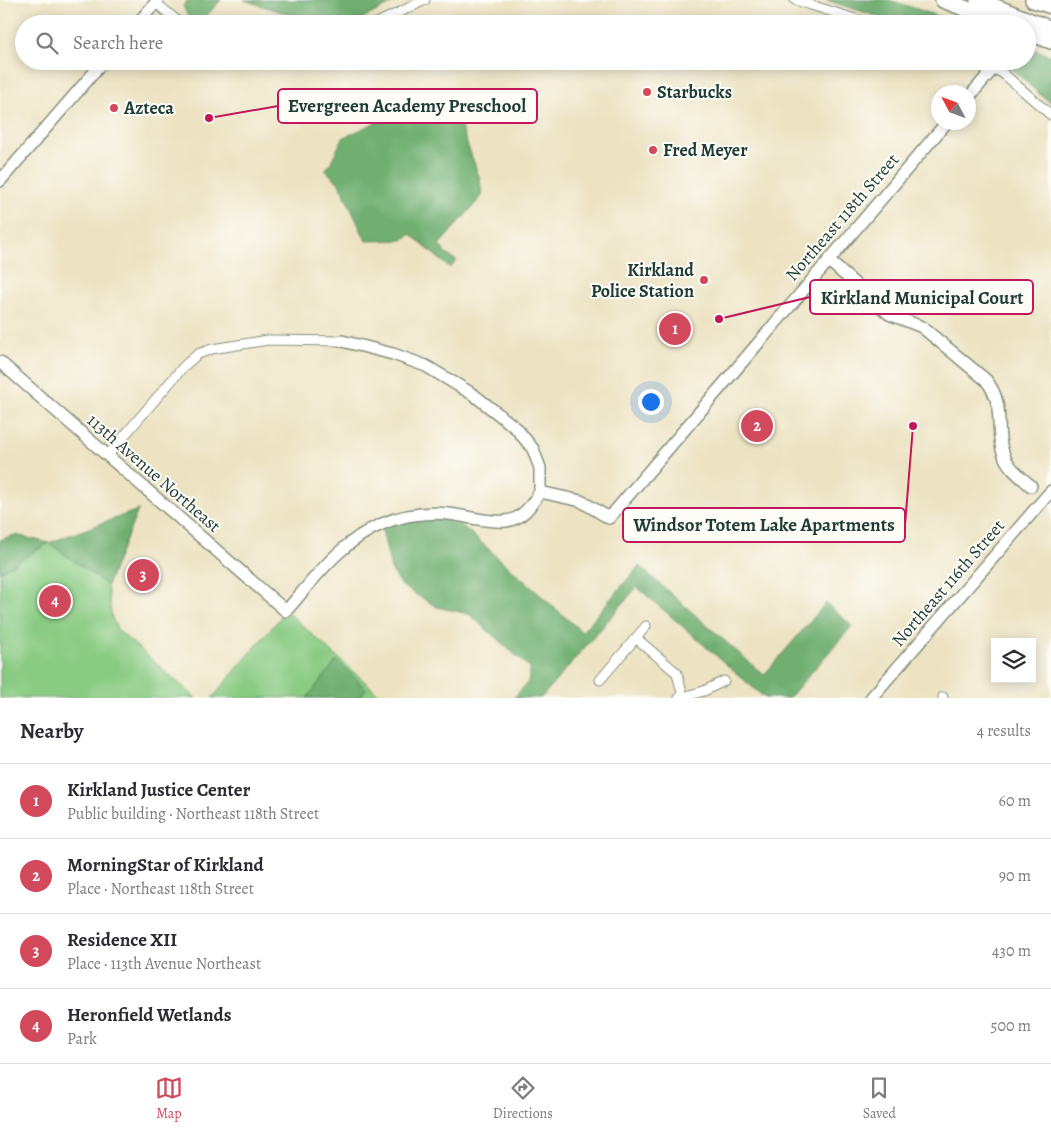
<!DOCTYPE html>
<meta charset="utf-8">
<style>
:root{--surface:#fff;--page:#f7f7f7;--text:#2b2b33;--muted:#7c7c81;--line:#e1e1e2;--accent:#d1495b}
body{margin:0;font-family:Alegreya,serif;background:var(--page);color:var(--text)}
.controls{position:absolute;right:15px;bottom:15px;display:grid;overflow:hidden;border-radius:0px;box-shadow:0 2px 12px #0003}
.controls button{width:45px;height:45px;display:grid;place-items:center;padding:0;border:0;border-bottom:1px solid var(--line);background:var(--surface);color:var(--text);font:25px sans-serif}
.compass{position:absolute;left:931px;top:85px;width:45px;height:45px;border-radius:50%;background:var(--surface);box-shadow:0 2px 12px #0003;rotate:311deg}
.you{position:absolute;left:650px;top:401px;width:18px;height:18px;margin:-12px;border:4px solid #fff;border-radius:50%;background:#1a73e8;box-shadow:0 0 0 8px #1a73e833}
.badge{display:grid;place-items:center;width:32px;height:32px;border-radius:50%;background:var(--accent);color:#fff;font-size:16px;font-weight:700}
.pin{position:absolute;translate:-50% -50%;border:2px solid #fff;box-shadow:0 1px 5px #0006}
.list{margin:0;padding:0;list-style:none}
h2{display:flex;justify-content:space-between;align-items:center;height:65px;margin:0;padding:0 20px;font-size:21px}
h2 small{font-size:16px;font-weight:400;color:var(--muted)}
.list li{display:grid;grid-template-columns:32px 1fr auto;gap:15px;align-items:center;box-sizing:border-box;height:75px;padding:0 20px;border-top:1px solid var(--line)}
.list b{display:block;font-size:19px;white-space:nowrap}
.list p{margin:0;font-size:16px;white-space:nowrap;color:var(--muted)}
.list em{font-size:16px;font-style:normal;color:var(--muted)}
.icon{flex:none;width:28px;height:28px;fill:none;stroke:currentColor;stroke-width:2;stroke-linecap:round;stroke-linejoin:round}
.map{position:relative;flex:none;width:1051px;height:698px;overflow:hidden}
.search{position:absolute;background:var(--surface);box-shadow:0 2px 12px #0003;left:15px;right:15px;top:15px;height:55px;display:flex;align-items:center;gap:12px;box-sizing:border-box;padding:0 18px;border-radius:28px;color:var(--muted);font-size:19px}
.sheet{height:365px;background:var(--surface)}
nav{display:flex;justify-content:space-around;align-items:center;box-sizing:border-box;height:70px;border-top:1px solid var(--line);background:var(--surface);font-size:14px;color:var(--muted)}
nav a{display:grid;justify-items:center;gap:2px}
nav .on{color:var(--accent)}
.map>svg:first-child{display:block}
.green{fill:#8acb83;stroke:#54845c}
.forest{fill:#6faf71;stroke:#477652}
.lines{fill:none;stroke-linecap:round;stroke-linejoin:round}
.street-casing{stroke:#86907c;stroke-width:11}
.secondary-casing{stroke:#86907c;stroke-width:14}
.highway-casing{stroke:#86907c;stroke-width:18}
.street{stroke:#fff;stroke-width:9}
.secondary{stroke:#fff;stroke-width:11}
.highway{stroke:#fff;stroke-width:15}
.poi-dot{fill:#d1495b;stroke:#fdfcf7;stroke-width:2}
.labels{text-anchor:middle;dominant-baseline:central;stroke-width:4;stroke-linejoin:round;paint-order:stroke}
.poi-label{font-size:18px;font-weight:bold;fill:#1f3d34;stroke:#fdfcf7;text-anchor:start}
.street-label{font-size:18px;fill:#1f3d34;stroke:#fdfcf7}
.leader{fill:none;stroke:#c2185b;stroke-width:2}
.callout-dot{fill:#c2185b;stroke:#fdfcf7;stroke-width:2}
.callout{fill:#fdfcf7;stroke:#c2185b;stroke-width:2}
.callout-label{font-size:19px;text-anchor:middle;font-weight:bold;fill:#1f3d34}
</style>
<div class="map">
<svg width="1051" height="698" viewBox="0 0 1051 698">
<rect width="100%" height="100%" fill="#fdfcf7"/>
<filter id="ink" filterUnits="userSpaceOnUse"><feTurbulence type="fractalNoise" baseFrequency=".02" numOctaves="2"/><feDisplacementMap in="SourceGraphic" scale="10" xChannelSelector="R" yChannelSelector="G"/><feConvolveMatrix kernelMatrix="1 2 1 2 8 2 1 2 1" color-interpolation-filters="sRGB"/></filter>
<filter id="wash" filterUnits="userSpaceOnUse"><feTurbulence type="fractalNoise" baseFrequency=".0096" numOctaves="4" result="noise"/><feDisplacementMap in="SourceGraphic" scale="20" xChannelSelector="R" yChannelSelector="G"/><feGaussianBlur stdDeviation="1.12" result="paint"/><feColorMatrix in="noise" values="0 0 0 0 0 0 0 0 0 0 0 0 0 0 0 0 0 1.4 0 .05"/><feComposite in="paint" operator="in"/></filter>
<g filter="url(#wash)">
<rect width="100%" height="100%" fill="#ede3c3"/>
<path class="green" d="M138,510L107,585L112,618L118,630L196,698H0V540L15,535L49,543Z
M286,611L383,698H212Z"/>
<path class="forest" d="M188,0H221L199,24H194L188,17L183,6Z
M244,0H399L351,24H313L312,22Z
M826,0H889L963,24H901Z
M1027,46L1051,56V102C1032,91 1018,70 998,61H1027Z
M415,91L429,97L427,105L457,116L480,179L482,196L439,245L444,250L443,252L457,261L450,268L410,234L403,240L366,241L339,183L325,170C334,161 336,149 343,138L413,104Z
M138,510L107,585L49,543L0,572V540L15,535L49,543Z
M449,514L582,632L639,566L764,675L826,603L852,626L789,698H765L637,587L541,698H514L528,682L530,668L469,614L437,607L402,586L391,569L381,525Z
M337,660L366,689L359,698H307Z"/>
</g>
<g filter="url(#ink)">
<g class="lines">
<defs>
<path id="street" d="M795,0L871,24
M156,3L181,24
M375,24L425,0
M976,61L994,68L1005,75L1051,115
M107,456L184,366L198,354L212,349L268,340L342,341
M636,638L677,673L683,697
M600,680L646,626
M679,698L704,691L724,681
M943,698V697"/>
<path id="secondary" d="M137,24L158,0
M968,98L994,68
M0,181L104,61
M829,261L889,314L922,327L986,380C1007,406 993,431 1005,458C1010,469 1022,478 1031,486
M342,341L393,354L426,366L474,395L516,428L533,449L540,468V492
M0,362L286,611C314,579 341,541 382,524C403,515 427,512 449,514C467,516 489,523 506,521C523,519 532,504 540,492
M540,492L581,501L609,518L947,122
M871,698L1051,491"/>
<path id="highway" d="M943,0L1006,24
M978,0L1051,29
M1033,0L1051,6
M1027,32L1051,41"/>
</defs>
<use href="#street" class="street-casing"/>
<use href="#secondary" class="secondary-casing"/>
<use href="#highway" class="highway-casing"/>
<use href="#street" class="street"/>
<use href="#secondary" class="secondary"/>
<use href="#highway" class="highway"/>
</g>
</g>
<g class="poi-dot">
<circle cx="647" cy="92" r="5"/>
<circle cx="114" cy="108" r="5"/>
<circle cx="653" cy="150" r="5"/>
<circle cx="704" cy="280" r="5"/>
</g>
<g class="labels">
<g class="poi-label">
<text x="657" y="92">Starbucks</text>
<text x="124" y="108">Azteca</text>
<text x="663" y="150">Fred Meyer</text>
<text x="694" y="270" text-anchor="end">Kirkland<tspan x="694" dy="21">Police Station</tspan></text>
</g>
<g class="street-label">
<text transform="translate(842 217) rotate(-49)">Northeast 118th Street</text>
<text transform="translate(154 473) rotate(41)">113th Avenue Northeast</text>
<text transform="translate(948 583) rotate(-49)">Northeast 116th Street</text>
</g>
</g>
<path class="leader" d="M209 118L278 106M719 319L810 297M913 426L905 525"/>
<g class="callout-dot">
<circle cx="209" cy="118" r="5"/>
<circle cx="719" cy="319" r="5"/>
<circle cx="913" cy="426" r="5"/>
</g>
<g class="callout">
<rect x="278" y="89" width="259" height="34" rx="5"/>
<rect x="810" y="280" width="223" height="34" rx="5"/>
<rect x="623" y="508" width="282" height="34" rx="5"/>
</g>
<g class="callout-label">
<text x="407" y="112">Evergreen Academy Preschool</text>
<text x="922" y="304">Kirkland Municipal Court</text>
<text x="764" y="531">Windsor Totem Lake Apartments</text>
</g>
</svg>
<div class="controls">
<button><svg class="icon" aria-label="layers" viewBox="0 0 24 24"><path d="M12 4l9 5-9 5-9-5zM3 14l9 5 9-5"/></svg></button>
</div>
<svg class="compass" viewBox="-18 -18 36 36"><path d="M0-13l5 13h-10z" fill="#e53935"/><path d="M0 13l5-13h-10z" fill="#7c7c81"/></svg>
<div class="you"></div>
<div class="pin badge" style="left:675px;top:329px">1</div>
<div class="pin badge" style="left:757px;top:426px">2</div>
<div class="pin badge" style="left:143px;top:575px">3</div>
<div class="pin badge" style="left:55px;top:601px">4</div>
<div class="search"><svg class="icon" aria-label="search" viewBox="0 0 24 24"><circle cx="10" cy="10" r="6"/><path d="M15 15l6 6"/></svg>Search here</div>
</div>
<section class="sheet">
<h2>Nearby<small>4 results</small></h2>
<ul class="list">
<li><span class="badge">1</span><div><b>Kirkland Justice Center</b><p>Public building · Northeast 118th Street</p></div><em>60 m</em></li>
<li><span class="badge">2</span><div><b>MorningStar of Kirkland</b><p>Place · Northeast 118th Street</p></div><em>90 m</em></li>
<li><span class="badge">3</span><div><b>Residence XII</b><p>Place · 113th Avenue Northeast</p></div><em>430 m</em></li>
<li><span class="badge">4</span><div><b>Heronfield Wetlands</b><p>Park</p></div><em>500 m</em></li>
</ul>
</section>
<nav>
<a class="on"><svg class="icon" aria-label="map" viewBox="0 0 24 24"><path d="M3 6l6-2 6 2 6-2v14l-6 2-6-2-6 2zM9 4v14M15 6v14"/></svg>Map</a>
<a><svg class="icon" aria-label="directions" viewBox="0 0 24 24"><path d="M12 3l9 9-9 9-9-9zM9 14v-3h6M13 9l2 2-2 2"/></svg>Directions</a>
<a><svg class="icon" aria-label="saved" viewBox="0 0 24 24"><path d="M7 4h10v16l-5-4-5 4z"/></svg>Saved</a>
</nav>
